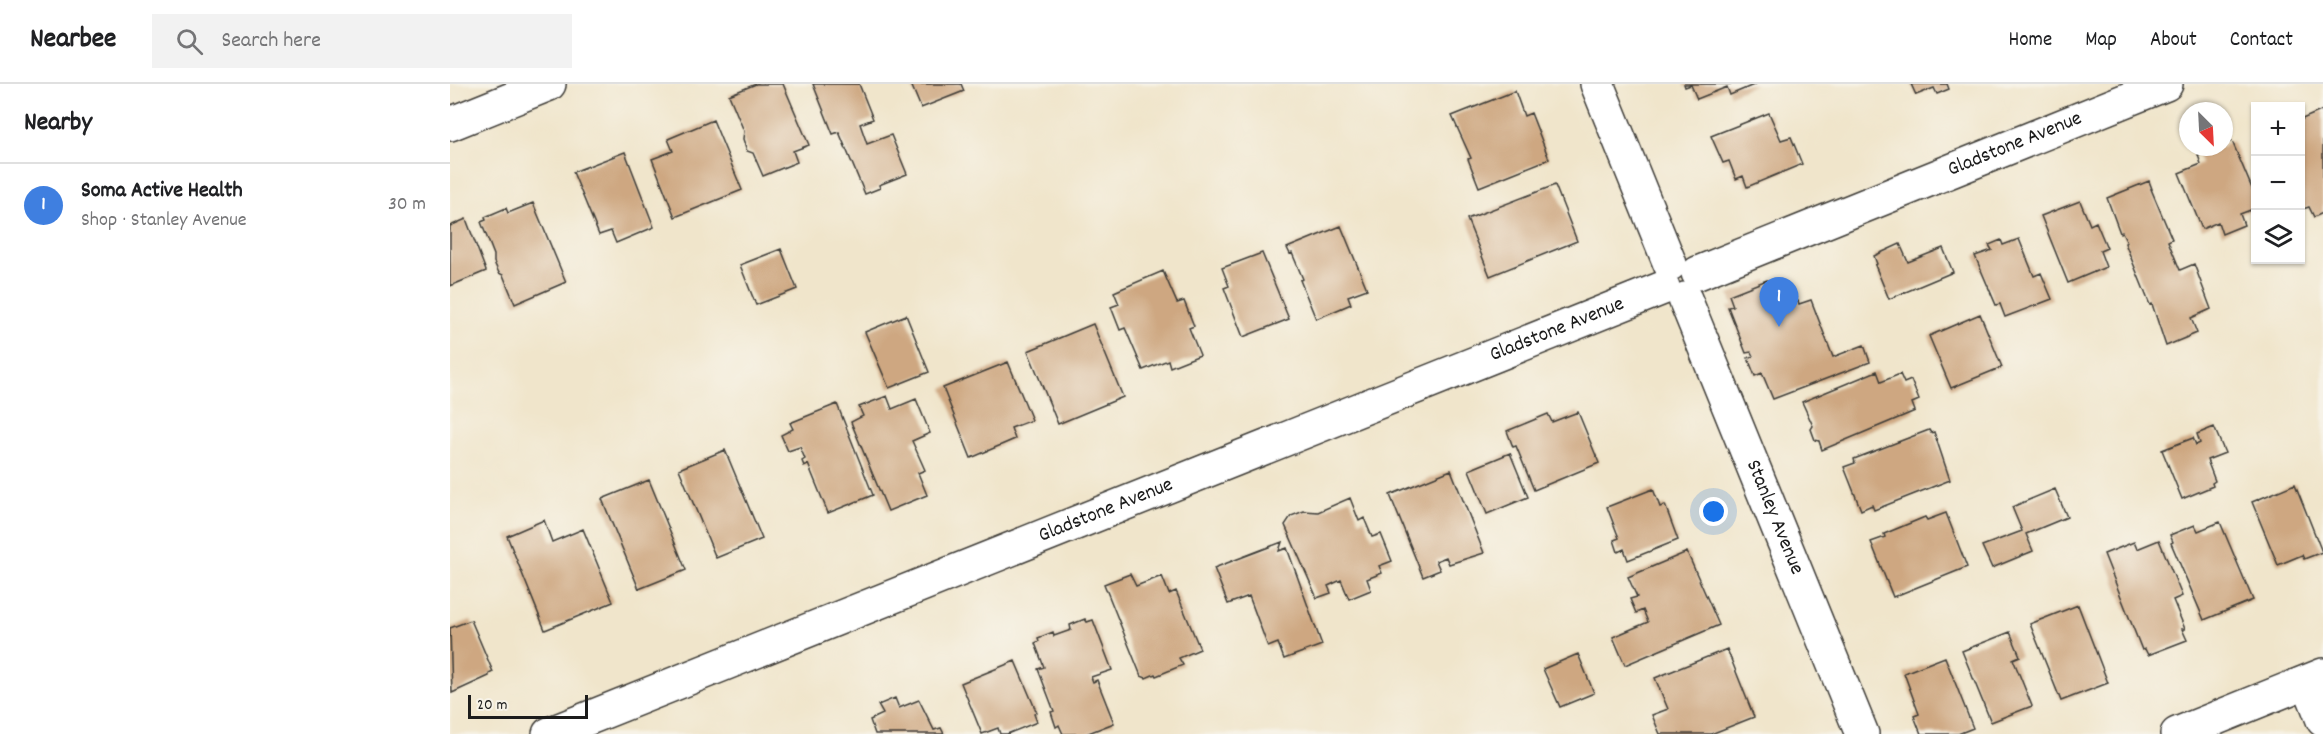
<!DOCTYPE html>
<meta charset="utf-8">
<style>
:root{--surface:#fff;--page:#f2f2f2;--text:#202124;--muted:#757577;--line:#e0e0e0;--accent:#0f766e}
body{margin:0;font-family:Dekko,sans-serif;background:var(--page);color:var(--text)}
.controls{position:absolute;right:18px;top:18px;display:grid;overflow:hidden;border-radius:0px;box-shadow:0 2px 4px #0004}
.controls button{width:54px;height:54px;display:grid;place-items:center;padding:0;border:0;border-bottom:2px solid var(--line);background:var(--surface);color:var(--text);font:30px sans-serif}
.compass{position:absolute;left:1729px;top:18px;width:54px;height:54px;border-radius:50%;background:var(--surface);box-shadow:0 2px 4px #0004;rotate:156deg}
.scale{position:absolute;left:18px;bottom:15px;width:120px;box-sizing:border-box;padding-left:6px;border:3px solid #1c1c1c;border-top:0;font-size:16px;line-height:21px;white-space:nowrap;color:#1c1c1c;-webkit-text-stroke:4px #f7f3e8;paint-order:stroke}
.you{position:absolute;left:1264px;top:428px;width:21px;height:21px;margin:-15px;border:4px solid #fff;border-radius:50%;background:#1a73e8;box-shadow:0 0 0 9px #1a73e833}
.badge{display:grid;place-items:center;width:39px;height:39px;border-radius:50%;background:var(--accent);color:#fff;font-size:20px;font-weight:700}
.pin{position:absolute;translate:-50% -50px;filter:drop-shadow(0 2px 3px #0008)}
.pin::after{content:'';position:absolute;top:32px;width:21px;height:18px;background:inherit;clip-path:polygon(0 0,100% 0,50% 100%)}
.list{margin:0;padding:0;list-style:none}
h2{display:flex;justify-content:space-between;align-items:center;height:78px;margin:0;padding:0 24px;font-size:26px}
h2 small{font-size:20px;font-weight:400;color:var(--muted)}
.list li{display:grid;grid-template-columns:39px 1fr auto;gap:18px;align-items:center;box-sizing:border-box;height:84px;padding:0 24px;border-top:2px solid var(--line)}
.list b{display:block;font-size:22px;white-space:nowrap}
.list p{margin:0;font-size:20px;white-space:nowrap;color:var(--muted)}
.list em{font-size:20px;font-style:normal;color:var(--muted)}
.icon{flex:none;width:33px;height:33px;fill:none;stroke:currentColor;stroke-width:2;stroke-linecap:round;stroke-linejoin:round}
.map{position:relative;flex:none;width:1873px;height:650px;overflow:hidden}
header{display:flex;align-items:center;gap:36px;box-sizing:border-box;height:84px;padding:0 30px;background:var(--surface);border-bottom:2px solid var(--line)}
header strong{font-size:28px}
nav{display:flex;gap:33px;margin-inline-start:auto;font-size:21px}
.search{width:420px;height:54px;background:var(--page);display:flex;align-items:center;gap:15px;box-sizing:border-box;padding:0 21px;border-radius:0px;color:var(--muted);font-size:22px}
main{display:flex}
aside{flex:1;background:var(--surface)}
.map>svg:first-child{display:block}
.building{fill:#cea781}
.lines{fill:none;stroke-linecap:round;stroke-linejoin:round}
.minor-casing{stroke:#3c3a36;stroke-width:36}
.minor{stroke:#fff;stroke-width:33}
.labels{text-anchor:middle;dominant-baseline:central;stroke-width:6;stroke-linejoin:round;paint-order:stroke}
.street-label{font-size:21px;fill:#1c1c1c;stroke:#f7f3e8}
</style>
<header>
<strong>Nearbee</strong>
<div class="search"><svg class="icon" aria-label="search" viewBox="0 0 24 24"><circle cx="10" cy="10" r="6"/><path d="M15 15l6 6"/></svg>Search here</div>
<nav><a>Home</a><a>Map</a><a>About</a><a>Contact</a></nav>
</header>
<main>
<aside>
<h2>Nearby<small></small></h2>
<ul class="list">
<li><span class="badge" style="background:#3f7fe0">1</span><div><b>Soma Active Health</b><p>Shop · Stanley Avenue</p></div><em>30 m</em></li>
</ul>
</aside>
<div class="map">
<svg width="1873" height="650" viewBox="0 0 1873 650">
<rect width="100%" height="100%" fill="#f7f3e8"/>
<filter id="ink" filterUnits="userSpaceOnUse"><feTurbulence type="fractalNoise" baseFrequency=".0167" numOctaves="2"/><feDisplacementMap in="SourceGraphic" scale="12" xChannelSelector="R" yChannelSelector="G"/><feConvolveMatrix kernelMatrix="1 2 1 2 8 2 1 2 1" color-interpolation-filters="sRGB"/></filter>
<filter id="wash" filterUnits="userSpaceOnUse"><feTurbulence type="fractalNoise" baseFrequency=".008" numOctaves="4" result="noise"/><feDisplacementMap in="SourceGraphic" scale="24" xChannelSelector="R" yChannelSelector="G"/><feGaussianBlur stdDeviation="1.35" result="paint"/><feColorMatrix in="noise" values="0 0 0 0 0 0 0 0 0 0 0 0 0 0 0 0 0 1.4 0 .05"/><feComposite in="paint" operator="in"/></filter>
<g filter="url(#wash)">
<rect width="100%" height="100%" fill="#f0e5cb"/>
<g id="blocks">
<path class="building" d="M306,0H333L359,61L343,67L347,78L313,92L303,69L297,67L293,55L294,47L279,11Z
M363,0H409L423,35L410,40L417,60L441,51L457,90L429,101L430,104L415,110L389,48L383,50Z
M461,0H511L514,7L471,24Z
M1234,0H1306L1280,11L1277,3L1247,15L1241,1L1235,3Z
M1461,0H1497L1499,5L1487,10L1484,4L1466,11Z
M1065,7L1074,32L1081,29L1099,75L1029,103L1018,75L1021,74L1002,32Z
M1873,26V129L1864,133L1859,123L1850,126V36Z
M1319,29L1331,56L1341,53L1352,80L1297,103L1293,92L1286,95L1279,77L1273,79L1261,52Z
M263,36L292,106L225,133L202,75L223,67L218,55Z
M1782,57L1806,114V124L1790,130L1794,141L1772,150L1768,138L1752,145L1729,89L1751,80L1748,71L1766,63H1774V60Z
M175,68L204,143L166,159L161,147L149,151L123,88Z
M1699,97L1702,105H1701L1722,155L1718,157L1730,186L1744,180L1761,225L1741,234L1747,249L1716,262L1702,220L1700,221L1675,159L1677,158L1672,148L1670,149L1657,114Z
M1105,101L1127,157L1040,192L1017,135Z
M1630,117L1640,141L1646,138L1657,164L1650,167L1656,183L1618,199L1591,132Z
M83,119L116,198L65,220L53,191L49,189L44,178V171L31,138L36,136L35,133L56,124L58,129Z
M16,135L36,187L0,202V142Z
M891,142L917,205L898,212L901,220L866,235L850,196L853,195L842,169L840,170L837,164Z
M1569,155L1584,192L1591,189L1602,215L1555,233L1550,220L1546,221L1525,172L1542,166L1539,161L1551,156L1553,161Z
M1450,160L1458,178L1493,164L1503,188L1439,215L1425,181L1427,180L1424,172Z
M331,165L347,205L306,221L290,181Z
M812,169L839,235L793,253L774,204L779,202L772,184Z
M713,187L727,219L734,217L744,242L739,244L750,271L720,283L718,276L693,286L675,244L670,246L661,223L669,220L664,208Z
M1317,196L1328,225L1348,217L1349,220L1361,216L1383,273L1414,261L1420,278L1323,315L1312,289L1305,292L1298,274L1303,272L1301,268L1296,269L1278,223L1283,222L1279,211Z
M1530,230L1552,283L1501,304L1479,252Z
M456,231L479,288L439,304L415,248Z
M643,240L673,313L608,340L578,267Z
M558,278L582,336L561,344L565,355L521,374L493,304Z
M1427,287L1431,298L1450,290L1454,299L1461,296L1469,316L1462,319L1465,327L1372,366L1369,357L1365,356L1361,345L1363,342L1352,318Z
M437,312L442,325L466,315L480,349L462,357L475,386L468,389L477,411L438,427L401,338L413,332L409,323Z
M387,320L423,411L378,429L358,380L354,382L352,377L355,375L350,363L338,367L331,351L343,345L340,339Z
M1128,328L1149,379L1084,406L1066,362L1063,363L1057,347L1098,330L1102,338Z
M1764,343L1775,369L1757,376L1765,397L1762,399L1763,402L1732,415L1712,366L1743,354L1746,361L1750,359L1747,350Z
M1479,346L1481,349L1484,348L1500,396L1424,426L1422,421L1411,426L1394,383L1405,379L1404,375Z
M275,366L312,455L266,474L229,385Z
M1060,369L1078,413L1037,430L1019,386Z
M1001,386L1034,469L999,480L996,473L986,477L990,486L973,493L940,411Z
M199,396L236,486L189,505L152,415Z
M1845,400L1872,468L1854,475L1852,471L1828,481L1802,418Z
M1203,405L1210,423L1215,421L1228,456L1178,476L1174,465L1168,468L1164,456L1169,454L1157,423Z
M1605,405L1617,433L1576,450L1583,467L1542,484L1532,462L1572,447L1562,423Z
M900,414L909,437L914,434L922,453L931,450L942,477L929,482L932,489L917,495L921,506L899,515L891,496L878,502L881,509L867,514L835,441L841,432L854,427L868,428Z
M1496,429L1517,483L1443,513L1421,458L1435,453L1434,450L1475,433L1477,436Z
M94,436L102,458L133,445L163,518L95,546L57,452Z
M1770,438L1803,516L1754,536L1721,459L1723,458L1720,451L1745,441L1748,447Z
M1709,456L1732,512L1723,516L1735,545H1732L1737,556L1698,571L1695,565L1692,566L1654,470L1684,458L1687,465Z
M832,458L829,467L837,464L872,561L834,575L828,559L818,563L799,512L778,520L764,484Z
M1237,468L1269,541L1175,581L1163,553L1198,538L1193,526L1186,529L1180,515L1187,513L1178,493Z
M680,490L686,502L712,492L719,510L726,507L750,565L729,574L733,581L706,592L705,590L696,594L691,592L654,500Z
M1628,521L1658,599L1611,617L1580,540Z
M635,535L637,538L643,536L662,586L641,593L643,598L647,596L664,639L636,650H613L609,641L606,643L601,628L604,627L588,585L594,583L585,559L589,557L588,554L603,548L604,552L621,546L620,541Z
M21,536L43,588L39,590V592L2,609L0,544Z
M1560,548L1570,572L1563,575L1582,622L1541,638L1512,567Z
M1277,565L1304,633L1261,650H1210L1202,631L1218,625L1205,594Z
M1128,570L1144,609L1110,623L1093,585Z
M1495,573L1523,644L1508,650H1471L1464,632L1469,630L1454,589Z
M565,577L587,629L584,630L587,638L557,650H550L548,644L532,650L511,599Z
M445,614L449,624L469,616L484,646L491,644L494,650H425L420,636L433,630L428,621Z"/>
</g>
</g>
<g filter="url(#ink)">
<use href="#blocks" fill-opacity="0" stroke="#3c3a36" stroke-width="1.5"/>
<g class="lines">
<defs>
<g id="minor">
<path d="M1147,0L1220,180"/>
<path d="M0,40L99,0"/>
<path id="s1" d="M1248,189L1716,0"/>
<path id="s2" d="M1235,215L1412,650"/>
<path d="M1858,598L1873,636"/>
<path id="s3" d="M99,650L1213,204"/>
<path d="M1727,650L1873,591"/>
</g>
</defs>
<use href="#minor" class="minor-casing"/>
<use href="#minor" class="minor"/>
</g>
</g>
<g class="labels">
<g class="street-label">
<text stroke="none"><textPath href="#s1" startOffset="342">Gladstone Avenue</textPath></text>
<text stroke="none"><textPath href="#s3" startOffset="1086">Gladstone Avenue</textPath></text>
<text stroke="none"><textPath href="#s3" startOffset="600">Gladstone Avenue</textPath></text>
<text stroke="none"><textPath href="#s2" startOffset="236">Stanley Avenue</textPath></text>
</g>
</g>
</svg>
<div class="controls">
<button>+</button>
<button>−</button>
<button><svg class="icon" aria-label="layers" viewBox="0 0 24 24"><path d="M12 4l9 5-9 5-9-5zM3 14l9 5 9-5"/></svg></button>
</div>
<svg class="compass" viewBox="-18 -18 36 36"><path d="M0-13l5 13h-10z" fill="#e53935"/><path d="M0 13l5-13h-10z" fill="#757577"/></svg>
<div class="scale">20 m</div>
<div class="you"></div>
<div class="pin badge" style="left:1329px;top:243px;background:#3f7fe0">1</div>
</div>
</main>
